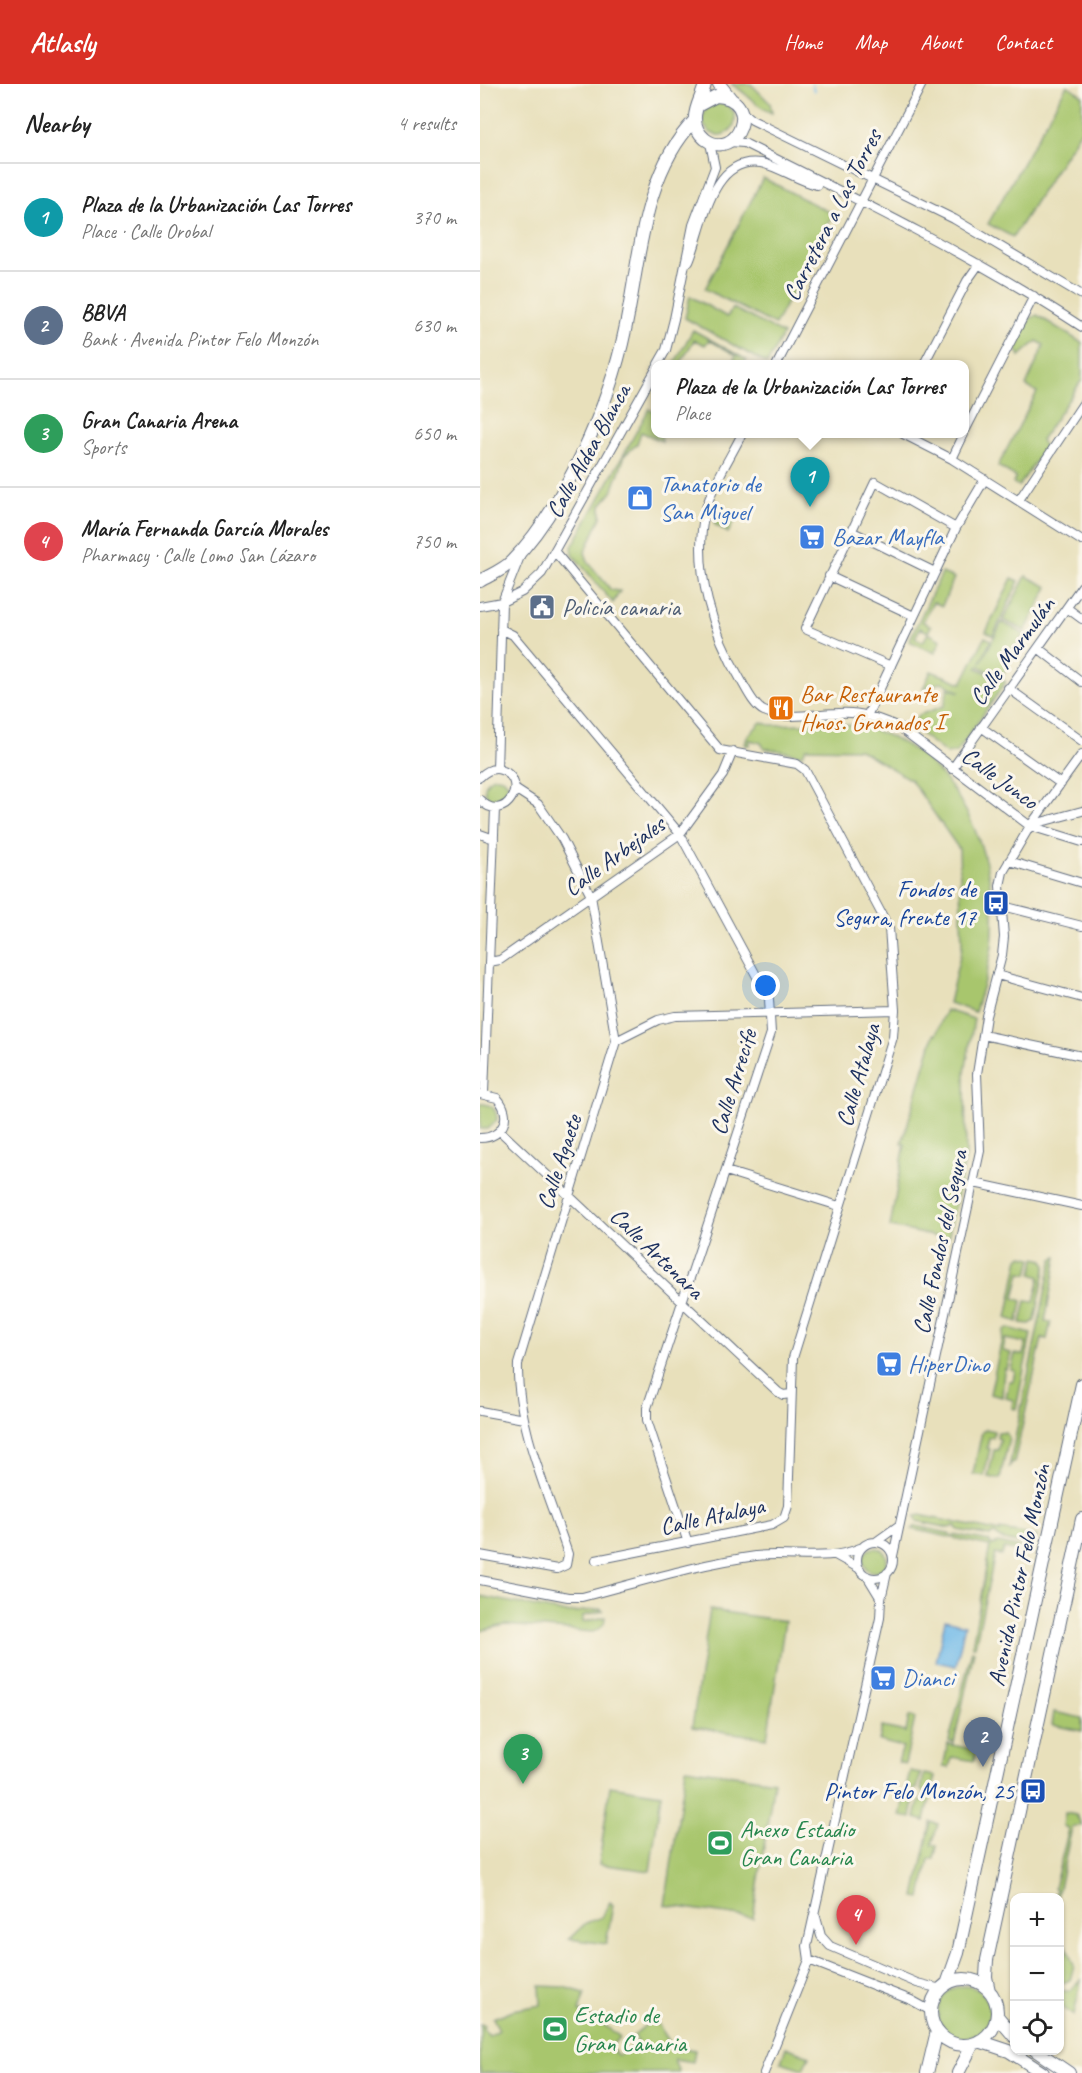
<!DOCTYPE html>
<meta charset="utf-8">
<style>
:root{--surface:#fff;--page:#f2f2f2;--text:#222;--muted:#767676;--line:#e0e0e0;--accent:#d93025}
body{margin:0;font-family:Caveat,sans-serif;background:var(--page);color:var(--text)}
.controls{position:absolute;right:18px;bottom:18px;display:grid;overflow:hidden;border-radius:12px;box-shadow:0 2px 4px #0004}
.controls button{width:54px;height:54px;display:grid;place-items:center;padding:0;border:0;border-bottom:2px solid var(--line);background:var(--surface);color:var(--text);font:30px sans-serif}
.you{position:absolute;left:286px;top:902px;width:21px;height:21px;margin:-15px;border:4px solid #fff;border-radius:50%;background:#1a73e8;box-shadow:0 0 0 9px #1a73e833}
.badge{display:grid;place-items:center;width:39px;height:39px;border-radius:50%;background:var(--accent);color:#fff;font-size:20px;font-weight:700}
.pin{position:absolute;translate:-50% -50px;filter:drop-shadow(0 2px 3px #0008)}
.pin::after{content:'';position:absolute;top:32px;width:21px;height:18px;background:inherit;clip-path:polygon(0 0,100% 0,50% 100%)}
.popup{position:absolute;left:171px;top:276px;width:318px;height:78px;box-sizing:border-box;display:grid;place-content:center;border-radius:12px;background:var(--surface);filter:drop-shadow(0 2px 4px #0005);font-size:20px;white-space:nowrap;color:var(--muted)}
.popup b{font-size:22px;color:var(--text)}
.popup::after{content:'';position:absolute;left:50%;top:100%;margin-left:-12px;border:12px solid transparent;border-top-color:var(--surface)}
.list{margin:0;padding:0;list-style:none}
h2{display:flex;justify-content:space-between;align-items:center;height:78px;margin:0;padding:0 24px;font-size:26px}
h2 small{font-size:20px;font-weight:400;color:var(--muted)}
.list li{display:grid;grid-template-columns:39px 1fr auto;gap:18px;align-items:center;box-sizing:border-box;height:108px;padding:0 24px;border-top:2px solid var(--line)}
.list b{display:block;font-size:22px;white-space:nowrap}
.list p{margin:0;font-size:20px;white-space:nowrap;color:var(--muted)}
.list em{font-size:20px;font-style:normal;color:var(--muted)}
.icon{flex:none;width:33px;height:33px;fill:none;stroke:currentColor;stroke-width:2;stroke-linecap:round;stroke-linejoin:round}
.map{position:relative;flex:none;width:602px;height:1989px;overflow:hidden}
header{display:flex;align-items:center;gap:36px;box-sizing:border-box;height:84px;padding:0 30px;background:var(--accent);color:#fff}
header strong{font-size:28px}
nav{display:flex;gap:33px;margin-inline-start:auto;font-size:21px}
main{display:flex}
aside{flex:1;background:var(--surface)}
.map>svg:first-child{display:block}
.green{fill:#a8c66d;stroke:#627a66;stroke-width:1.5}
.water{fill:#70b9e8;stroke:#4674a3;stroke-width:1.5}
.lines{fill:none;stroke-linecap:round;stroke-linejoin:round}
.stream{stroke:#70b9e8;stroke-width:2}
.street-casing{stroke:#636d7f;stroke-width:10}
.secondary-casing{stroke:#636d7f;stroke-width:14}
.street{stroke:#fff;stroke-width:8}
.secondary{stroke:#fff;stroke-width:12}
.labels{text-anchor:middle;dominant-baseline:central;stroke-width:6;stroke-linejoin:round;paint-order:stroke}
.street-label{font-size:24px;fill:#1b2f5e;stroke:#fbf7ec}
.shop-label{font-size:24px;fill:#366cbe;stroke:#fbf7ec;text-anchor:start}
.service-label{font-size:24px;fill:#4e5e75;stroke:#fbf7ec;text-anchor:start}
.food-label{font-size:24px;fill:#c56008;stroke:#fbf7ec;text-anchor:start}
.transit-label{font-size:24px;fill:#164399;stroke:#fbf7ec;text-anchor:end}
.leisure-label{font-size:24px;fill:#27864d;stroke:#fbf7ec;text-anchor:start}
</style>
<header>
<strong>Atlasly</strong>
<nav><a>Home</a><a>Map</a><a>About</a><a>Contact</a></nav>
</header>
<main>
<aside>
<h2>Nearby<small>4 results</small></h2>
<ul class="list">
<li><span class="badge" style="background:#0f9aa8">1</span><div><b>Plaza de la Urbanización Las Torres</b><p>Place · Calle Orobal</p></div><em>370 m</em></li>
<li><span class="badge" style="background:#5c6f8a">2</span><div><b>BBVA</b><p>Bank · Avenida Pintor Felo Monzón</p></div><em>630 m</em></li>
<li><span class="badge" style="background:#2e9e5b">3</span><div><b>Gran Canaria Arena</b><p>Sports</p></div><em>650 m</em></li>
<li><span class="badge" style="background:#e0444e">4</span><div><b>María Fernanda García Morales</b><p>Pharmacy · Calle Lomo San Lázaro</p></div><em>750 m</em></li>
</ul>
</aside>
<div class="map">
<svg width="602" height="1989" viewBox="0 0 602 1989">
<rect width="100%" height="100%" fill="#fbf7ec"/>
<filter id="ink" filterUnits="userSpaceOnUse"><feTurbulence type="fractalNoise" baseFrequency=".0167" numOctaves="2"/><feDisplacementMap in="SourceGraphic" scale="12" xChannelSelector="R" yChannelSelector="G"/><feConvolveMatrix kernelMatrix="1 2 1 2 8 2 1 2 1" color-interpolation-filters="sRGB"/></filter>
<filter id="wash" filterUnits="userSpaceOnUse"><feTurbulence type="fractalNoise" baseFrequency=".008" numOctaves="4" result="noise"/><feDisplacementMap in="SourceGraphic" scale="24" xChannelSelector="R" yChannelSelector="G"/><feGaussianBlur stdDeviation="1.35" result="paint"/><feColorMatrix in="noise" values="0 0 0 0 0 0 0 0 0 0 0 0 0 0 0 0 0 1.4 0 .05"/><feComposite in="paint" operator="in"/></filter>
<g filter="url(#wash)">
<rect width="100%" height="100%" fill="#e8e0bb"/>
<path class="green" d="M251,0H271L290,19L292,29C275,23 267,8 251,0Z
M587,1L602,11V45L533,153L508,140Z
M223 35a16 16 0 1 1 32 0a16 16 0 1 1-32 0Z
M283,94L353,130L295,241L225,205Z
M210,212L247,233L253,224L303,250L287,280L205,234Z
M557,231L602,259V296L561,356L565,363L539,402L533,399L536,393L518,382L557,308L546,302L564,261L557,257L540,272L535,262L549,235Z
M213,246L267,276L264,280L253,278L256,271L229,256L225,261L214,256L200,280H194Z
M169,325L175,329L176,350H181L182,357L161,348L157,360L145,371L132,408L121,421V433L105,468L108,478L131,506L140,507L133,519L93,471L92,463Z
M239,422L257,431L248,449L234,440Z
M462,489L474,494L462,522L453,518L443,538L451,542L448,548L440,544L435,554L443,558L448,549L461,556L455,569L429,557Z
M546,492L568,503L545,547L523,536Z
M532,494L539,497L513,552L506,548Z
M522,538L544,550L521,594L499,582L497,584L526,598L477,668L467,670L429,641L439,631L464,622L468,604L480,608L462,598L443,605L451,587L482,599L505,553L511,556L500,580Z
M281,638L290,641C322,641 360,636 390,645C480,671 521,776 512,862C509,884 501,907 495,928L469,919L482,863L479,765L431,696L379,665L326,664L323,671L284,664L281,659L270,656L269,661H265L267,653Z
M5 705a12 12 0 1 1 24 0a12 12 0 1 1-24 0Z
M466,926L494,935L485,989L486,1072L468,1155L410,1143L425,1060L422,1059L454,950H456Z
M0,1020C11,1019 17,1025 17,1036L8,1045H0Z
M543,1172L552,1174L548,1190L540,1189L534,1214L542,1217L538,1238L527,1234L539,1174Z
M577,1173L565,1237L571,1238L567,1255L562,1254L534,1379H531L529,1384L569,1190L573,1175Z
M555,1174L564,1176L566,1181L555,1237L550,1240L541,1239L546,1217L554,1218L560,1193L552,1190Z
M528,1244L551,1250L536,1325L532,1324L533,1316L526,1314L529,1297H533L535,1287L531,1286L535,1270L543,1271L546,1259L525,1255L523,1267L531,1269L527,1285H524L522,1313L510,1310L524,1246Z
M506,1345L514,1347L513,1353H509L507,1364L510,1365L504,1392L493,1390L502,1348Z
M518,1348L526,1349L529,1354L520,1395L508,1393L514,1366H518L520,1355L517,1354Z
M440,1431L520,1448V1446L557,1452L555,1459L551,1462L520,1455L515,1450L510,1452L478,1446L475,1442L469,1444L437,1437L435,1432Z
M436,1442L468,1449L472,1452L477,1451L509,1457L512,1461L518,1459L550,1466L553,1470L524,1465L522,1471L515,1470L495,1562H492L510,1462L432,1445Z
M383 1476a12 12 0 1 1 24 0a12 12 0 1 1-24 0Z
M0,1512L87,1529L121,1525L123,1527L103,1532V1538L125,1533C125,1541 121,1545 113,1548L25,1541L0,1547Z
M230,1526L305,1537L287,1654L212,1643Z
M492,1566L494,1567L474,1659L469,1657Z
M574,1628L602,1634V1647L572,1641Z
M429,1632L435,1634L425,1680L418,1678L423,1663L399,1657L402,1643L426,1648Z
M468,1660L496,1666L494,1677L472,1673L469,1684L463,1683Z
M206,1684L294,1697L273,1834L185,1821Z
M430,1687L441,1689L437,1705H433L431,1715L434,1716L431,1734L420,1732Z
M444,1690L455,1692L445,1737L435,1734L439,1717H442L445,1708L441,1706Z
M130,1702L181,1710L170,1787L119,1780Z
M585,1729L596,1731L602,1741L592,1743L577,1813H574L576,1806L574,1804L588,1749V1744L583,1742Z
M451,1738L458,1740L452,1761L457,1762L454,1775H449L441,1814L435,1813Z
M130,1818L133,1821L126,1860L89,1855L106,1839L122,1833Z
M587,1863L594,1882L590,1896L583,1899L580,1898V1873L585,1872Z
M601,1896L594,1932L580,1921V1907H589Z
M60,1902L83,1903L105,1909L99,1927L119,1937L140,1953L130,1963L138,1972L158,1958L154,1951L174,1934L193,1963L215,1966L213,1978L194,1975L199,1989H0V1940L4,1941L3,1945L9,1952L19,1946L13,1934L33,1926L61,1921Z
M458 1928a26 26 0 1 1 52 0a26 26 0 1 1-52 0Z
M306,1963L329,1972L323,1985L301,1978Z"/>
<path class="water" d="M465,1536L485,1541L476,1582L456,1578Z"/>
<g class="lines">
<path class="stream" d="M332,0L334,7"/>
</g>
</g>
<g filter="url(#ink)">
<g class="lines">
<defs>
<path id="street" d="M261,27L272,36L474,135L602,211
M249,58L264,59C379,116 495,173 602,243
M209,178C223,146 230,71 281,79C300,83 318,97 337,101
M178,280L186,266L194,235L213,141L235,83L230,59
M297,280L442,0
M444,280L487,197L499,180
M484,349L554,212
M262,350C250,374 232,401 225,428C212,485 233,550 262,598C267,607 275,623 284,627C309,638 344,627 371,629C387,630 404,637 419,643L550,742L602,758
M423,350L472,375L602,457
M472,375L484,350
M539,416L602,321
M371,447L455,488
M75,468L240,666L317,680L325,686L409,844L415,926L413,953L313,1274L308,1422L304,1434L292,1441L116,1476
M349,492L434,532
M0,522L22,518L42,508L62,489L176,285
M587,524L602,535
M21,545L33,551L200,750L289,915L291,949L167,1324V1336L208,1459
M558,564L602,598
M411,582L325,545L395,398L476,444
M528,604L602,657
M387,632L476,444L505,395
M501,643L581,700
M17,685L22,518L41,470
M472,685L602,502
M0,693C6,687 13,683 21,686C51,696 25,742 0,716
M550,741L602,727
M0,750L14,755
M529,777L602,799
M523,822L602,842
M9,878L20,876L200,750L243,691L253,667
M517,891L602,914
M503,951L602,972
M136,957L178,936L195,932L415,926
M4,1009L15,724
M20,1047L298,1308L303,1311L311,1310
M0,1054C24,1054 33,1031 17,1014L0,1010
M246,1087L359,1122
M494,1099L602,1122
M0,1327L44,1335
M397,1457L418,1442
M377 1476a18 18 0 1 1 36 0a18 18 0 1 1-36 0Z
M0,1471L77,1485L86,1481L88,1470C69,1412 36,1340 38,1280L136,957L111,812L82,755L58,720L35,705
M355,1471L380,1485
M413,1472L500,1067L497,990L506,932L522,871L524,853L520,802L523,788L550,742L602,670
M387,1492L401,1515
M0,1496L88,1513H102C160,1498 217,1480 276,1472C310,1468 349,1478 380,1464
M336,1833L341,1852L350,1862L437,1899L461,1905
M329,1876L431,1916L451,1927
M284,1989L329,1876L327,1862L400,1534L401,1515L407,1489"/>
<path id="secondary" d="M239,0L251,15
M219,21L236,12C284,14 257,79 225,55C219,50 215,44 215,35C214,24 223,11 225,0
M0,497C10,491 23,486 31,478C84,425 130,319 145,246C160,177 162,90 215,36
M451 1928a33 33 0 1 1 66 0a33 33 0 1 1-66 0Z
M467,1900L478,1869L602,1300
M509,1907L506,1893L507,1876L602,1435
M517,1932L534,1952
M499,1957L529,1967L563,1989
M555,1966L589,1989
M447,1989L457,1947
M478,1989L493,1960"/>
</defs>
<use href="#street" class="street-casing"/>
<use href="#secondary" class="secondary-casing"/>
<use href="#street" class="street"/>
<use href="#secondary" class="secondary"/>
</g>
</g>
<defs>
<symbol id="shop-square" viewBox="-11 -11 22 22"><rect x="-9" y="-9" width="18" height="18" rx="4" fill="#3f7fe0" stroke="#fbf7ec"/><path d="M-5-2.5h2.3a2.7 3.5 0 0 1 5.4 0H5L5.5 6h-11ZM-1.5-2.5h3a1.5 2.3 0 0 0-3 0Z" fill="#fff"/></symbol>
<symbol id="supermarket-square" viewBox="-11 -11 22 22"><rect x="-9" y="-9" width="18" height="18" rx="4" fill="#3f7fe0" stroke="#fbf7ec"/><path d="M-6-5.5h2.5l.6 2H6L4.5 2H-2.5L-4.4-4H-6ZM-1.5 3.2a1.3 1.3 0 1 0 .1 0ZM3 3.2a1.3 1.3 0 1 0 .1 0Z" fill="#fff"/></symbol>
<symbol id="civic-square" viewBox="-11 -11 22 22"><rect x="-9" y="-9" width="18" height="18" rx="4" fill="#5c6f8a" stroke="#fbf7ec"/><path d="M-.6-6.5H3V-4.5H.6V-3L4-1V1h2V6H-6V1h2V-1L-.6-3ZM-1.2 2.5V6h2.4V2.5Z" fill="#fff"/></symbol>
<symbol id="restaurant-square" viewBox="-11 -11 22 22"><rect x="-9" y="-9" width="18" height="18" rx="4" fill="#e8710a" stroke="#fbf7ec"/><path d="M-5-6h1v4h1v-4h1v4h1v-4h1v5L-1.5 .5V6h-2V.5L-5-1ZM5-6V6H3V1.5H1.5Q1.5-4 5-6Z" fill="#fff"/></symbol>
<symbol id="bus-square" viewBox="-11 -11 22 22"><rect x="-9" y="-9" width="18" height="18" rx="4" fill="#1a4fb4" stroke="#fbf7ec"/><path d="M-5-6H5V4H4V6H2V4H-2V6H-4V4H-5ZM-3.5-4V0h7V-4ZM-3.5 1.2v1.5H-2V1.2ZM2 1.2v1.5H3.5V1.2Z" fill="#fff"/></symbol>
<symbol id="stadium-square" viewBox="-11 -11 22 22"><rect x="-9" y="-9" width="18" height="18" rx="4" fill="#2e9e5b" stroke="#fbf7ec"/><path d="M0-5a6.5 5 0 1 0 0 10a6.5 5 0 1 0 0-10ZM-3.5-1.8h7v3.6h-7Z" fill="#fff"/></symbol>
</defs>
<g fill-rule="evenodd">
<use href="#shop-square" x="145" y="399" width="30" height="30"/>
<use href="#supermarket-square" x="317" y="438" width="30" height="30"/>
<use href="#civic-square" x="47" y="508" width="30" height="30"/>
<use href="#restaurant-square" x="286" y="609" width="30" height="30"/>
<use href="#bus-square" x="501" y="804" width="30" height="30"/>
<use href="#supermarket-square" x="394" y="1265" width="30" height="30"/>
<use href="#supermarket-square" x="388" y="1579" width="30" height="30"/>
<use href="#bus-square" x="538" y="1692" width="30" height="30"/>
<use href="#stadium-square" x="225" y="1744" width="30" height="30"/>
<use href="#stadium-square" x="60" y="1930" width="30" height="30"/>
</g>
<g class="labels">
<g class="street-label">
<text transform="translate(352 131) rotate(-63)">Carretera a Las Torres</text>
<text transform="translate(108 367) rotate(-61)">Calle Aldea Blanca</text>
<text transform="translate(532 567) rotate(-54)">Calle Marmulán</text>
<text transform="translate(520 694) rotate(36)">Calle Junco</text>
<text transform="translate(134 772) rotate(-36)">Calle Arbejales</text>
<text transform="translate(378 991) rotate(-74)">Calle Atalaya</text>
<text transform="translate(253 998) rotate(-73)">Calle Arrecife</text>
<text transform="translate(79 1078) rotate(-72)">Calle Agaete</text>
<text transform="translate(460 1158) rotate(-78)">Calle Fondos del Segura</text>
<text transform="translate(177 1169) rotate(44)">Calle Artenara</text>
<text transform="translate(232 1432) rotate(-12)">Calle Atalaya</text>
<text transform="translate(539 1491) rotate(-78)">Avenida Pintor Felo Monzón</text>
</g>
<g class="shop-label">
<text x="180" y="400">Tanatorio de<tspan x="180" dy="28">San Miguel</tspan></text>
<text x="352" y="453">Bazar Mayfla</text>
<text x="428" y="1280">HiperDino</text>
<text x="422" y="1594">Dianci</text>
</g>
<g class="service-label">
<text x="82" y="523">Policía canaria</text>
</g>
<g class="food-label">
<text x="320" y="610">Bar Restaurante<tspan x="320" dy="28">Hnos. Granados I</tspan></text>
</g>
<g class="transit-label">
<text x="496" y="805">Fondos de<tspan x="496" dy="28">Segura, frente 17</tspan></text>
<text x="534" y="1707">Pintor Felo Monzón, 25</text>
</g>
<g class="leisure-label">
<text x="260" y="1745">Anexo Estadio<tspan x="260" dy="28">Gran Canaria</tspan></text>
<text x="94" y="1931">Estadio de<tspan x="94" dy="28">Gran Canaria</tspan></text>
</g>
</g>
</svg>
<div class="controls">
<button>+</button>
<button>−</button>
<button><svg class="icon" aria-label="locate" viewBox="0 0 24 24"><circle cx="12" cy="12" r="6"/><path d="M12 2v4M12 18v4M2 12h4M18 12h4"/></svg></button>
</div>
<div class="you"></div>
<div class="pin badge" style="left:330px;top:423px;background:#0f9aa8">1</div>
<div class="popup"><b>Plaza de la Urbanización Las Torres</b>Place</div>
<div class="pin badge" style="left:503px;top:1683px;background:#5c6f8a">2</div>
<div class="pin badge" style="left:43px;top:1700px;background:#2e9e5b">3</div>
<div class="pin badge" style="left:376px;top:1861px;background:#e0444e">4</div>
</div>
</main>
